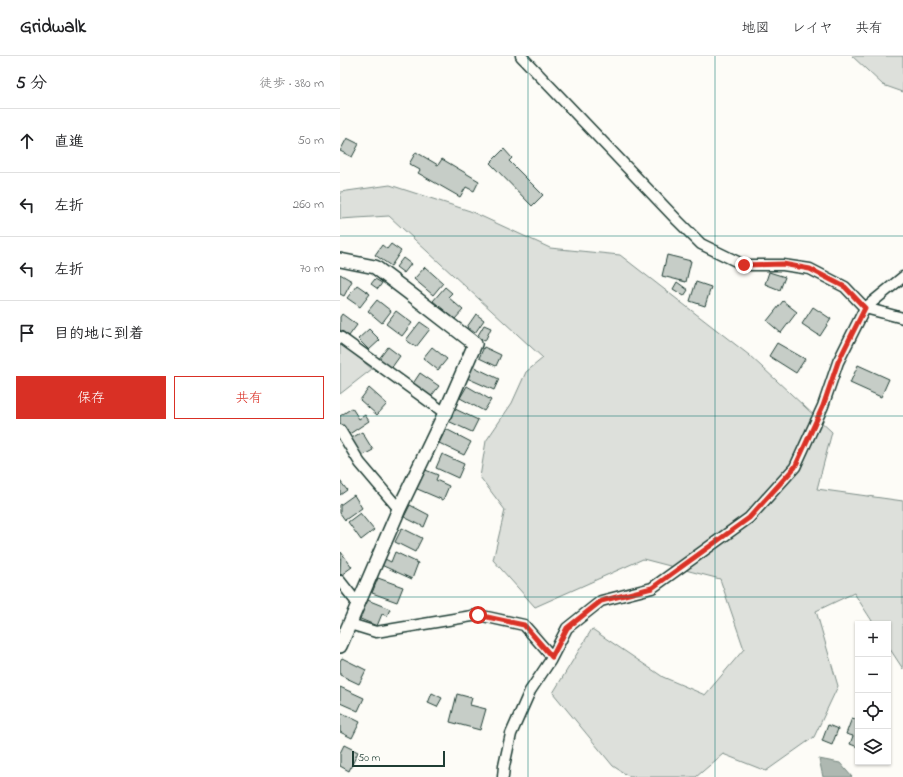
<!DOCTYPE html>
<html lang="ja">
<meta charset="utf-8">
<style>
:root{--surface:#fff;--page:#f2f2f2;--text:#202124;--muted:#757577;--line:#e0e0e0;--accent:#d93025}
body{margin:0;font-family:"Indie Flower","Klee One",sans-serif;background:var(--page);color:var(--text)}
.controls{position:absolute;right:12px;bottom:12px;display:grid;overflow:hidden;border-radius:0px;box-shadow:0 1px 3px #0004}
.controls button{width:36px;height:36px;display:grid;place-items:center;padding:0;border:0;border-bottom:1px solid var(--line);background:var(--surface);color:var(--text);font:20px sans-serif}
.scale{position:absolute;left:12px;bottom:10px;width:93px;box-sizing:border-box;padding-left:4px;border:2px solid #1f3d34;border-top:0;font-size:11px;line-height:14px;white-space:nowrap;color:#1f3d34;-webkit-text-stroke:3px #fdfcf7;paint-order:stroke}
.stop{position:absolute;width:12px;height:12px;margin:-9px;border:3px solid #d93025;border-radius:50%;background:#fff}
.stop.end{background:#d93025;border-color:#fff;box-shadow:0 1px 4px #0008}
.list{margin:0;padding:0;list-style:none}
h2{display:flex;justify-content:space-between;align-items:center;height:52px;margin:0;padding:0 16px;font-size:17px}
h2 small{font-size:13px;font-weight:400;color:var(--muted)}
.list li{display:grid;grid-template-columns:26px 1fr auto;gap:12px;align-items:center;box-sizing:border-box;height:64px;padding:0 16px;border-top:1px solid var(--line)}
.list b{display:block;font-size:15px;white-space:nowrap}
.list em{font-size:13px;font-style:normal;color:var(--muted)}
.actions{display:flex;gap:8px;padding:12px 16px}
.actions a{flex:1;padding:9px 0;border:1px solid var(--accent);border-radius:0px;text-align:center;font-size:14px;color:var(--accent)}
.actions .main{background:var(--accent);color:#fff}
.icon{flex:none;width:22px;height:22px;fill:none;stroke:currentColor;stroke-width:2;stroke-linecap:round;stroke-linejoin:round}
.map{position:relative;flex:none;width:563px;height:721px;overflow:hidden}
header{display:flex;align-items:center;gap:24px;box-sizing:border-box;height:56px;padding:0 20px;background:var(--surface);border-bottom:1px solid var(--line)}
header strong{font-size:19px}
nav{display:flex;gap:22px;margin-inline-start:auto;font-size:14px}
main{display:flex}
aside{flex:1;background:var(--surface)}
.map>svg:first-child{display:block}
.green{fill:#dde0db;stroke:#7e8e88}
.water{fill:#aeb8b1;stroke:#75877f}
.building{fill:#c6cdc7;stroke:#1f3d34}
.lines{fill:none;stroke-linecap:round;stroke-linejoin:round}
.minor-casing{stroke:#1f3d34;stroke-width:13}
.tertiary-casing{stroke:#1f3d34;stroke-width:16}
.minor{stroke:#fdfcf7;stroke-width:10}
.tertiary{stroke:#fdfcf7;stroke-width:13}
.route{stroke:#d93025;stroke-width:5}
.grid{fill:none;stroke:#0f766e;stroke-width:1;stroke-opacity:0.55}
</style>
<header>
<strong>Gridwalk</strong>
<nav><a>地図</a><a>レイヤ</a><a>共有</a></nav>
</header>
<main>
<aside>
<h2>5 分<small>徒歩 · 380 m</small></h2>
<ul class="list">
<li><svg class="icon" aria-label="ahead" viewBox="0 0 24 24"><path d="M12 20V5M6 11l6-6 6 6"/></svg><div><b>直進</b></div><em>50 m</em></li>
<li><svg class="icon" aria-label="left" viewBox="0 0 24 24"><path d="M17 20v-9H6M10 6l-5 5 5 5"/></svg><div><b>左折</b></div><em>260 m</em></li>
<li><svg class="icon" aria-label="left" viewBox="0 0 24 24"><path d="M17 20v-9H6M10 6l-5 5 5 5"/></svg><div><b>左折</b></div><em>70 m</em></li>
<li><svg class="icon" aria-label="arrive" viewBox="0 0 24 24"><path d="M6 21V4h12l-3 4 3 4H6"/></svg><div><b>目的地に到着</b></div></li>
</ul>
<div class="actions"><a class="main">保存</a><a>共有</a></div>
</aside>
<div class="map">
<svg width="563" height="721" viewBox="0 0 563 721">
<rect width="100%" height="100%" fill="#fdfcf7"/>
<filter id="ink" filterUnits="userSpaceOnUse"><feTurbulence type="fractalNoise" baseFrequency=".025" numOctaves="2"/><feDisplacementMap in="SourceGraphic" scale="8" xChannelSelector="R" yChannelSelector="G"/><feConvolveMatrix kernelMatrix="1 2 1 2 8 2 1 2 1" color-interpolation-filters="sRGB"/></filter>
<g filter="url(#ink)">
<path class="green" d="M512,0H563V36L543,29Z
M50,129L130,155L210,192L280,199L409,299L492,376L477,433L563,445V613L548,590V568H534L514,537L476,555L498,630L474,681L426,715L383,698L356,721H290L273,710L213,637L252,573L323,621L365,639L404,593L380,523L303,503L195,551L153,504L165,454L140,421L146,385L172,347L186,316L203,302L49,160L0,163V136Z
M0,286L32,313L0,338Z"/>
<path class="water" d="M479,703L500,707L512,721H483Z"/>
<path class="building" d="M7,82L19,88L12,101L0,95Z
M164,93L172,102L169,105L203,139L192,150L150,107Z
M76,96L98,109L102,103L139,125L134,135L126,131L120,141L78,117L80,114L69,108Z
M51,188L61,195L51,210L35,199L42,189L47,193Z
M327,199L351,205L346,226L322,220Z
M63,202L71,208L64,217L56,211Z
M85,211L103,227L93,239L74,223Z
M429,216L445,221L440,234L425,228Z
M0,218L12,225L4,240L0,238Z
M35,223L42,227L38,233L31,228Z
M337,226L348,234L344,240L333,233Z
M356,226L371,231L365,250L350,245Z
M17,229L30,238L20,251L7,242Z
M105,231L112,237L108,241L123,254L115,263L93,245Z
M37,244L51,255L42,267L28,255Z
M443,245L457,256L441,277L427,265Z
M473,251L491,263L480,280L462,268Z
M56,255L72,267L62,280L46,268Z
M2,258L17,269L9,280L0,274V261Z
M136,258L144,264L135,277L127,271Z
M80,266L90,273L76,291L66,284Z
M144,269L151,272L145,285L137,281Z
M29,273L40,284L29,294L18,283Z
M437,287L465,303L456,317L429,300Z
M48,291L60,300L50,314L38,304Z
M92,291L107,303L98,314L83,302Z
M144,291L161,299L156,310L139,302Z
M518,309L549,323L541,341L510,327Z
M132,310L159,323L154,334L127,322Z
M80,317L99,330L90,342L72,329Z
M127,330L151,344L144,355L120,342Z
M29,332L47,348L37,359L20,344Z
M12,352L19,363L25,359L29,365L8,379L0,368V360Z
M113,352L138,364L132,376L108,365Z
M106,373L131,386L124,399L99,387Z
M22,376L33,394L20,401L10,383Z
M102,398L124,408L118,422L96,412Z
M83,413L98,419L96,424L109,430L103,444L75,432Z
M0,425L7,434L0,439Z
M14,439L22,452L5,464L0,457V449Z
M70,449L89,459L84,471L64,461Z
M20,457L34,474L21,484L8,466Z
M62,472L82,482L75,496L55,486Z
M1,496L12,511L1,519L0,518Z
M55,496L78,507L72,523L39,508L41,501L51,506Z
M38,522L63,531L57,546L32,537Z
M25,543L50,553L47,560L42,558L37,570L18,562Z
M2,602L26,614L19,628L0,619V605Z
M0,631L24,642L18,655L0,647Z
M92,637L102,642L97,651L88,647Z
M117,638L132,642L130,649L146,653L140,674L110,666Z
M0,656L20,666L12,682L0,676Z
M512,662L518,664V691L510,688L513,680L506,678Z
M488,669L498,673L492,689L482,685Z
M4,689L18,696L9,715L0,710V697Z"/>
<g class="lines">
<defs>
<path id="minor" d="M181,0L338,165L361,188L404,209H443L470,213L505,231L525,252L563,262
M0,281L105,357
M0,374L20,407L59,453
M0,525L18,548
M10,568L36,576L138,559L184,569L212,601
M163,721L164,710L171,678L190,635L210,605L227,572L261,545L312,532L409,462L455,411L483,350L498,306L525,252L563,221"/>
<path id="tertiary" d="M0,204L35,211L68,236L135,288L105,357L59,453L0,590"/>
</defs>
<use href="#minor" class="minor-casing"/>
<use href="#tertiary" class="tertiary-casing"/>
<use href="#minor" class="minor"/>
<use href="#tertiary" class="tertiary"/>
</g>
</g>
<g class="lines" filter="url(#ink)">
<path class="route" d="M138,559L184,569L212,601L227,572L261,545L312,532L409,462L455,411L483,350L498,306L525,252L505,231L470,213L443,208L404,209"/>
</g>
<path class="grid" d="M188,0V721M375,0V721M0,180H563M0,360H563M0,541H563"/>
</svg>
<div class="controls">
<button>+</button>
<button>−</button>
<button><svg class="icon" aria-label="locate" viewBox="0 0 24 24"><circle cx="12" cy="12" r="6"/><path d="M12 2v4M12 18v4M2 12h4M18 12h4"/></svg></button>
<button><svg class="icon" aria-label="layers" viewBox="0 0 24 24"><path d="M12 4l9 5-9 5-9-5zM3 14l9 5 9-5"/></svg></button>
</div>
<div class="scale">50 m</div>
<div class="stop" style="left:138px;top:559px"></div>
<div class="stop end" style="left:404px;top:209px"></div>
</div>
</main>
